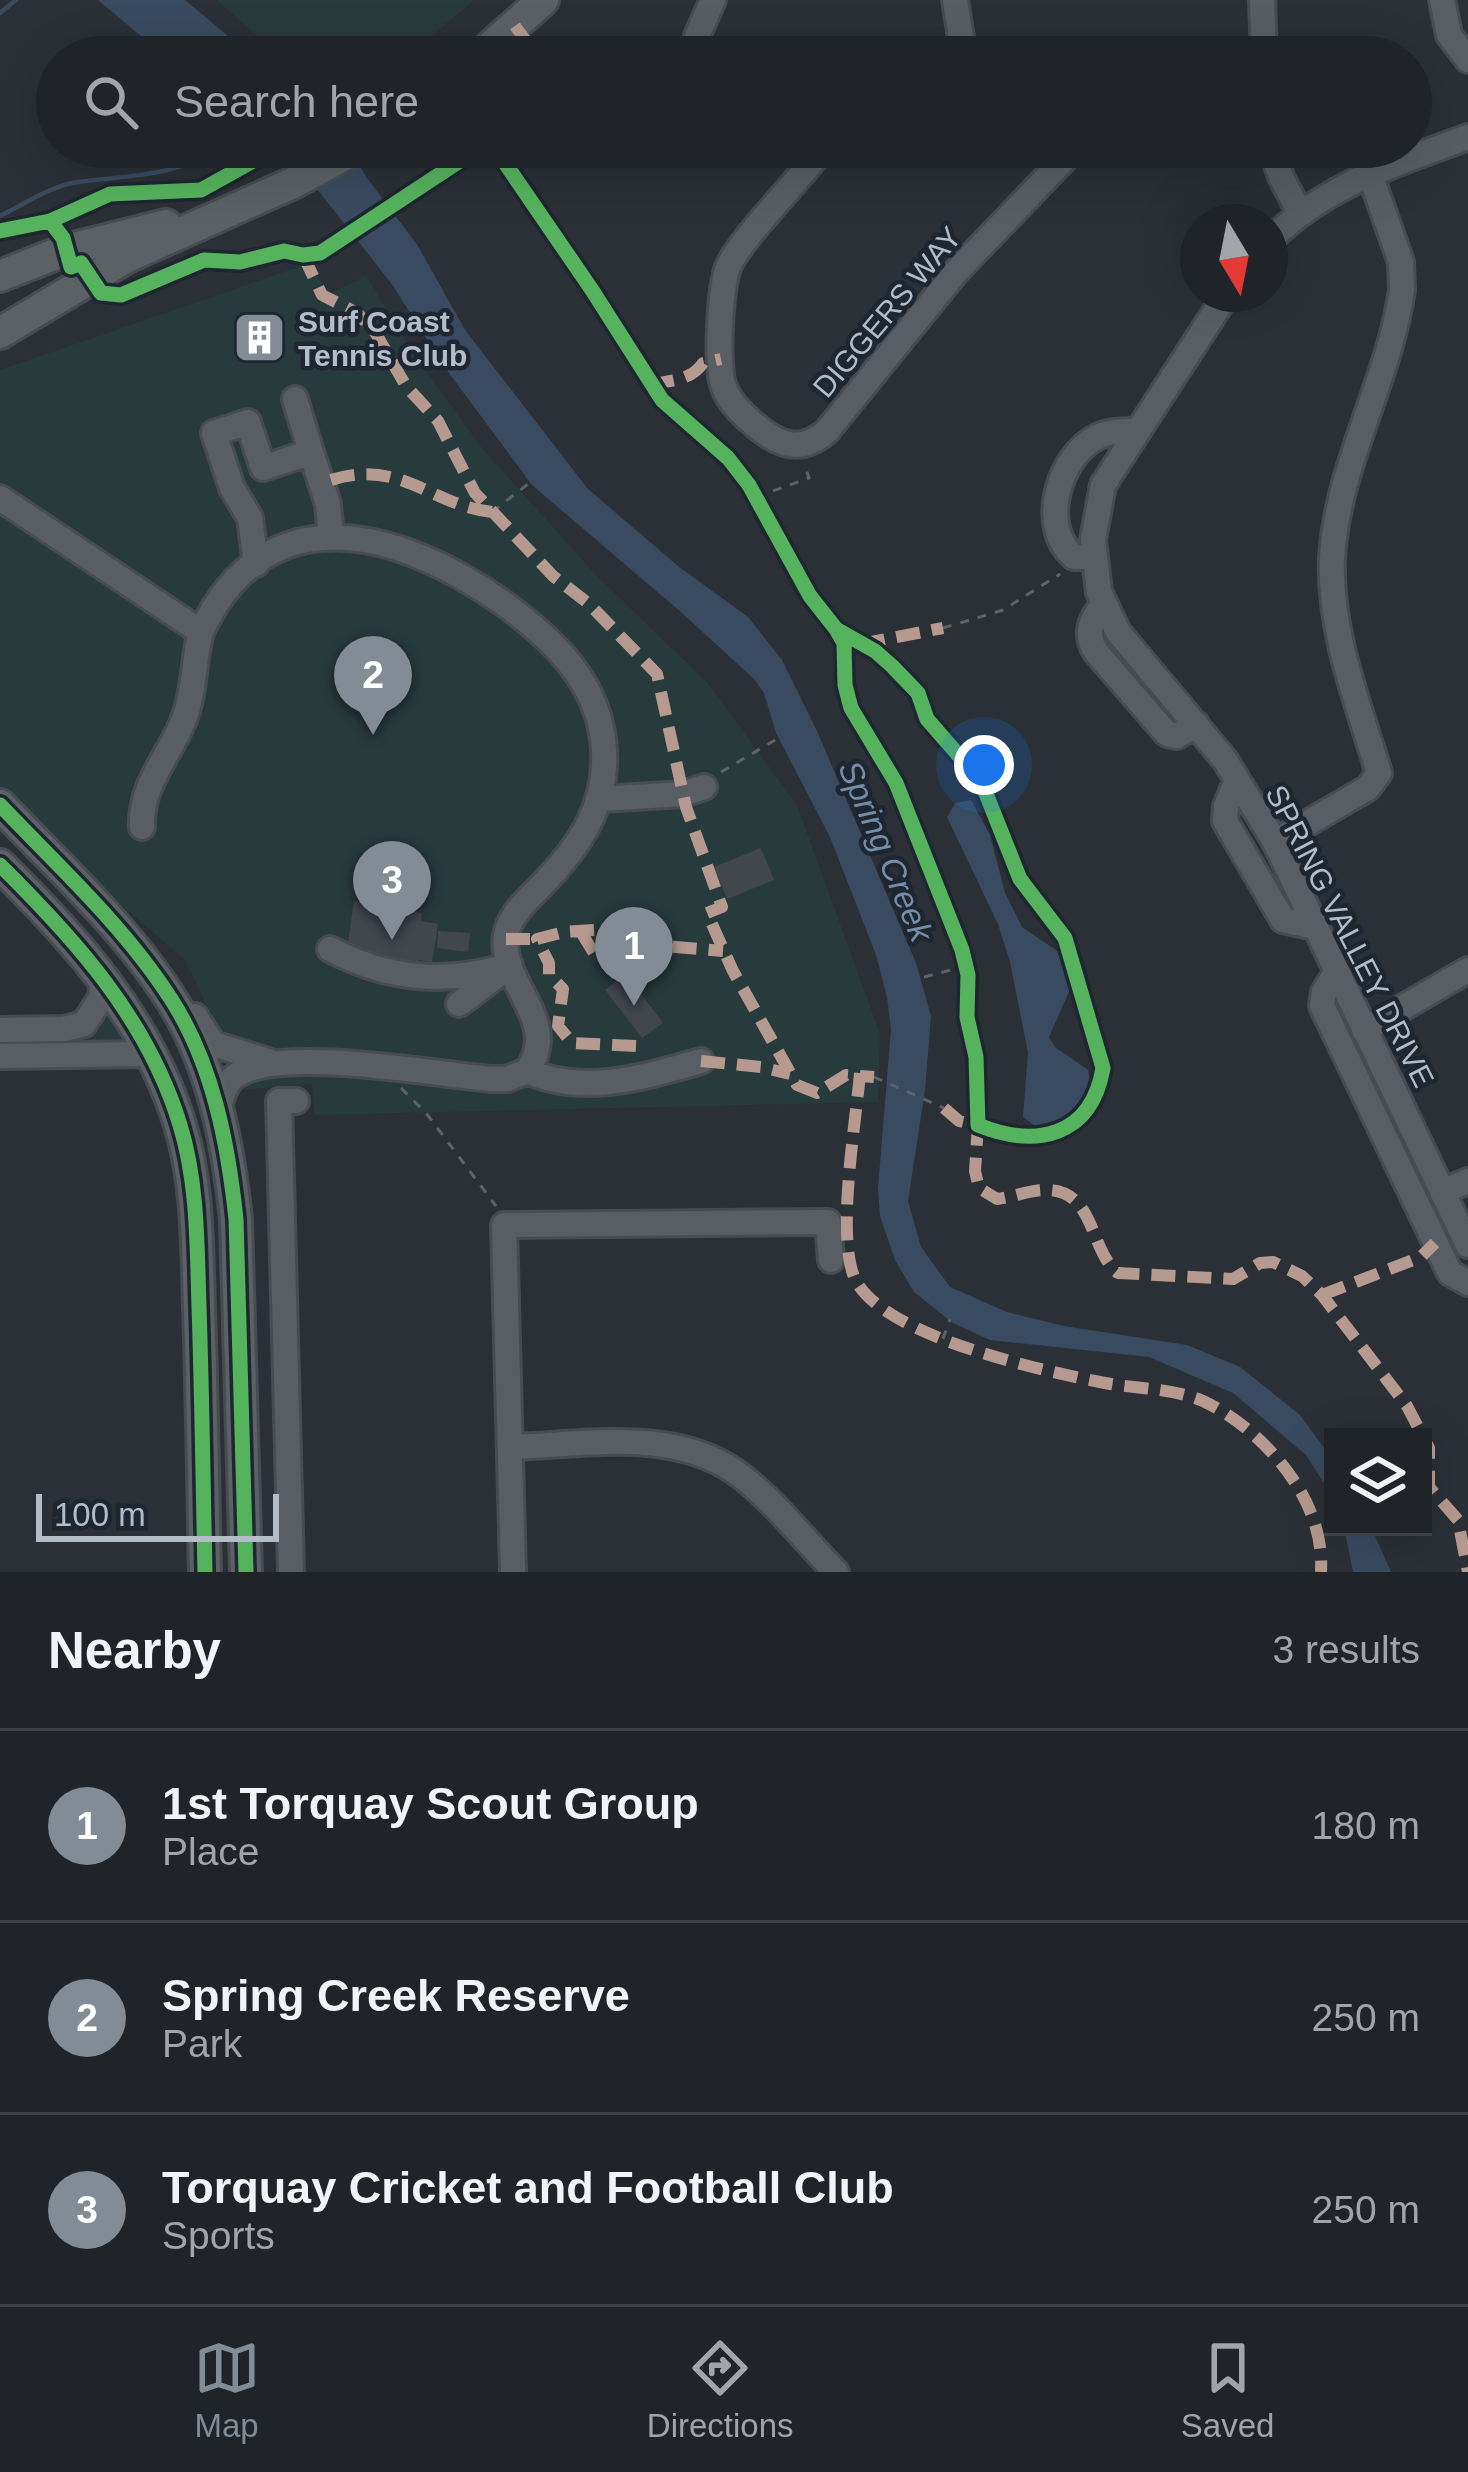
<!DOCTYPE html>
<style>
:root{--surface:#202428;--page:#282c30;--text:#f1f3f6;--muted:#a2a4a8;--line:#3d4145;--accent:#838b94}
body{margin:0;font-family:Helvetica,sans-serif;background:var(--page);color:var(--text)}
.controls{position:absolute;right:36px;bottom:36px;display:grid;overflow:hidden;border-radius:0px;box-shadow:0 12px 48px #0002}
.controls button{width:108px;height:108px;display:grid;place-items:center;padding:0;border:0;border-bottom:3px solid var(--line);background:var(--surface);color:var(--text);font:60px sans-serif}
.compass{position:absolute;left:1180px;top:204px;width:108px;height:108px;border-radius:50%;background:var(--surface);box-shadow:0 12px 48px #0002;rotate:170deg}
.scale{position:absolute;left:36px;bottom:30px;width:243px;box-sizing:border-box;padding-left:12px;border:6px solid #b3bcc7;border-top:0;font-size:33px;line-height:42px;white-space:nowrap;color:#b3bcc7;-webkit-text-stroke:9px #1d2631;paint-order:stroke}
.you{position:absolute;left:984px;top:765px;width:42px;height:42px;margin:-30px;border:9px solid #fff;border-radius:50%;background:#1a73e8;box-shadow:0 0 0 18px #1a73e833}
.badge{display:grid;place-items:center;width:78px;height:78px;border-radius:50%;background:var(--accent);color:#fff;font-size:39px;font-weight:700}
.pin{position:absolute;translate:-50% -99px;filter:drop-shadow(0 3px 6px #0008)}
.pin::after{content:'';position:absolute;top:63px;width:42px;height:36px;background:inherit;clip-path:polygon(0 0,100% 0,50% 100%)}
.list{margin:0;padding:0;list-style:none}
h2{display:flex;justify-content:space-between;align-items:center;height:156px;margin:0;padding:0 48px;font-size:51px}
h2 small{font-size:39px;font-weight:400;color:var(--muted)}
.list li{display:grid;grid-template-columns:78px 1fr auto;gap:36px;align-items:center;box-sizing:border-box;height:192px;padding:0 48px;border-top:3px solid var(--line)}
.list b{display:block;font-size:45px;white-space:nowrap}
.list p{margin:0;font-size:39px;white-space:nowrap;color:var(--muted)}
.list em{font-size:39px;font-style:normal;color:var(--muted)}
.icon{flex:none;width:66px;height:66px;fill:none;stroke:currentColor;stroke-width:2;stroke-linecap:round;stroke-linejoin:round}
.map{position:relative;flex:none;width:1468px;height:1572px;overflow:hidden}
.search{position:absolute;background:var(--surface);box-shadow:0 12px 48px #0002;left:36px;right:36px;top:36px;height:132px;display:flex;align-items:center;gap:30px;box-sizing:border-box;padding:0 42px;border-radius:66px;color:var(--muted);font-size:45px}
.sheet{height:732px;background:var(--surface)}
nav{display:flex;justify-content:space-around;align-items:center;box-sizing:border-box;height:168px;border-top:3px solid var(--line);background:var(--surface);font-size:33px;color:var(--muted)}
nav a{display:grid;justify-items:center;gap:6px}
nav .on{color:var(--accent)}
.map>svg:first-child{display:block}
.green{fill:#273a3c}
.water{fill:#394b60}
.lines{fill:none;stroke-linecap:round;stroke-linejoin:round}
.stream{stroke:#394b60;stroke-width:4.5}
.building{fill:#42474c}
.minor-casing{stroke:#484c51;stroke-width:30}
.major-casing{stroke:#474c53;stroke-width:36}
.path{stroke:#5d6268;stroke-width:3;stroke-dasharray:9 9;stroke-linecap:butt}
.minor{stroke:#595e65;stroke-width:24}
.major{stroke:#5c6166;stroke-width:30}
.quiet{stroke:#b69a8f;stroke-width:12;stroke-dasharray:24 12;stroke-linecap:butt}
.cycleway-casing{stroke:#1d2631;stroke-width:22}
.cycleway{stroke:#56b35d;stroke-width:15}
.labels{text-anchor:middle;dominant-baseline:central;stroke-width:9;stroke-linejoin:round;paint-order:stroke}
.street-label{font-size:30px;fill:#b3bcc7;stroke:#1d2631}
.poi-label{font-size:30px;font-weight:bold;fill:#b3bcc7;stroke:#1d2631;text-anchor:start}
.water-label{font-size:33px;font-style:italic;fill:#748eaa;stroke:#1d2631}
</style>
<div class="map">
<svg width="1468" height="1572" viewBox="0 0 1468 1572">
<rect width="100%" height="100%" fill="#2a3036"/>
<path class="green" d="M216,0H474L407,57H282Z
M310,263L326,295L366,276L419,362L482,448L597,576L707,682L797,805L880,1034L878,1102L314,1115L312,1084L245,1090L186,961L80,869L0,788V370Z
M110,1009L129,1044L36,1048L37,1037C73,1036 90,1043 110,1009Z"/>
<path class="water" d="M98,0H185L253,57H166Z
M284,147H349L367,178L418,246L465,330L588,489L678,566L748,617L782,660L817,731L916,963L931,1016L925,1090L908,1201L921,1247L950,1287L1007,1312L1064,1326L1187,1345L1240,1367L1300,1415L1333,1460V1497L1306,1455L1233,1393L1149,1357L990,1340L953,1323L914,1292L895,1260L880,1216L878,1188L891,1029L887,997L876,955L830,837L776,733L764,693L754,679L682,613L532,485L446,369L391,283Z
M971,800L990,835L1005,893L1022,927L1063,955L1072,971V985L1049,1037L1055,1047L1088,1070L1092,1092L1076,1121L1045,1133L1023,1117L1028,1053L1010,962L998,924L947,817L955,803Z
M1344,1527H1371L1391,1572H1353Z"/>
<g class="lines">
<path class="stream" d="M0,13L16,0
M0,216C23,205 52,185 78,182C133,175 173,177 223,147"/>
</g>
<path class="building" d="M264,320L274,349L253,356L244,327Z
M761,848L774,880L727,899L714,867Z
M354,901L422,913L421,921L438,924L432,962L418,960L417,969L346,956Z
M438,931L470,933L468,952L437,948Z
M606,945L615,957L602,967L595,955Z
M626,974L663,1023L642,1038L605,990Z"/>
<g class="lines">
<defs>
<path id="minor" d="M955,0L964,57
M1262,0L1264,57
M1442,0L1449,35L1468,60
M697,36L713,0
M824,147C804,175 735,244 727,270C720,296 717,355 722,381C726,397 736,408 748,419C773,442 798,457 827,431L956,272L1076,147
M1271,147L1281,177L1299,211
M1270,240C1329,183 1393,165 1468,137
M1227,294L1103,485L1093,540L1099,592L1118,632L1225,760L1275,842L1468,1245
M295,399L311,452
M0,498L201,632C193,660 195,692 184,719C170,756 140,784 142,827
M1094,557H1074C1038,527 1058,455 1099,436C1111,431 1123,431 1136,431
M256,564L250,518L232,488L214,433L248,422L263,468L311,452L328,504L331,537
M1103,605C1090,620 1085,635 1096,652L1167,734L1177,736L1196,724
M201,632C267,491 401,531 503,603C550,637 595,678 603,739C611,803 580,847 537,890C524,903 509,917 506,935C498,984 563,1021 527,1071L507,1079H491C434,1074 290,1048 242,1072C226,1079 222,1094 218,1110
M1237,780L1226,806L1225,821L1283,920L1315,927
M601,799L683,794L704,787
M1275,842L1368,788L1379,773C1358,704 1329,631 1332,558C1337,466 1389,381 1402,290L1401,262L1370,174
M330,949C388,980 448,985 510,965
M1336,973L1324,992L1322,1006L1450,1273L1468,1283
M459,1004L503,971
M195,1016L213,1044L268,1061
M0,1030L64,1029L84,1024L101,998L103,976
M1364,1030L1468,970
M0,1056L150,1054
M527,1071C584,1096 644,1077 701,1061
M1442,1192L1468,1181
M511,1447C585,1445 673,1427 737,1473C773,1499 804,1540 836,1572
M291,1572L279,1101H296
M513,1572L504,1225L828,1222L831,1260"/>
<path id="major" d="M479,57L543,0
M0,276L66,250L166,225
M0,333L127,257L295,182L359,147
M0,805C59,867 125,927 171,999C213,1064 228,1144 236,1219L246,1572
M0,865C77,941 148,1020 180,1125C198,1183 197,1247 199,1307C202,1395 203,1484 205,1572"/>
</defs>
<use href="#minor" class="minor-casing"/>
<use href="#major" class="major-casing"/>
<path class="path" d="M756,497L809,478L805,466
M492,512L533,480
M943,628L1003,610L1060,574
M721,772L782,736
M924,977L966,966
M874,1077L944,1108
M401,1088L426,1113L496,1206
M943,1339L950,1319"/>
<use href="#minor" class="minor"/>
<use href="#major" class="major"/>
<path class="quiet" d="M515,26L524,38L530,57
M303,255L322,295L357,313L375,332L406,386L438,421L475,493L553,576L589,604L657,674L686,807L722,907L707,913L733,971L797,1085L817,1093L846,1075L874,1077
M650,385C670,380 691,381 703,363L721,359
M331,480C401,458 430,505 492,512
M861,644L943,628
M581,932L595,955
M506,939H537
M636,1046L572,1043L558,1026L563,989L549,975V963L537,939L564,932L607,929L627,932L639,944L723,951
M701,1061L761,1067L790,1074
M860,1073C856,1122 835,1241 856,1281C887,1338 1045,1371 1105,1383C1137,1389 1173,1388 1203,1401C1239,1418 1270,1446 1292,1478C1311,1505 1323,1538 1321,1572
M944,1108L959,1121L978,1125L975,1171L979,1188L997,1199C1014,1197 1029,1190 1045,1190C1096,1189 1089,1251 1118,1273L1233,1279L1260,1263L1273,1262L1302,1276L1322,1295L1407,1406L1429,1448V1487L1458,1520L1468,1572
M1322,1295L1421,1257L1435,1243"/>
<defs>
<path id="cycleway" d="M494,147L592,290L662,400L728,458L749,485L810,596L836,629L844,643L845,685L851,708L896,783L962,950L968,975L967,1017L976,1057L978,1125C1035,1148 1091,1138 1103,1068L1065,938L1020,879L981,781L927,719L918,693L892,666L875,651L836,629
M50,221L63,238L71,267L81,263L101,293L121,295L204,260L240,262L284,251L303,255L320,253L481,147
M0,231L50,221L110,194L201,190L278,147
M0,805C59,867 125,927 171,999C213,1064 228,1144 236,1219L246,1572
M0,865C77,941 148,1020 180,1125C198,1183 197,1247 199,1307C202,1395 203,1484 205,1572"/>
</defs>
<use href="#cycleway" class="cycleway-casing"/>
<use href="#cycleway" class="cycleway"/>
</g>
<defs>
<symbol id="building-square" viewBox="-11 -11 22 22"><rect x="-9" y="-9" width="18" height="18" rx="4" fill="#838b94" stroke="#1d2631"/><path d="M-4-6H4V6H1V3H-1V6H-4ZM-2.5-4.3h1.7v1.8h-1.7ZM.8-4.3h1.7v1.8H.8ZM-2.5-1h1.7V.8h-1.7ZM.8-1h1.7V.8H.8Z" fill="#fff"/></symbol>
</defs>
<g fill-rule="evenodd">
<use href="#building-square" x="230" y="308" width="59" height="59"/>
</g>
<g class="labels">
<g class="street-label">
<text transform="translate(887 312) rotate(-50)">DIGGERS WAY</text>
<text transform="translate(1350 936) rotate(63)">SPRING VALLEY DRIVE</text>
</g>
<g class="poi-label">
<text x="298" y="321">Surf Coast<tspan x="298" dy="34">Tennis Club</tspan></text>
</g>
<g class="water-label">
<text transform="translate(886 851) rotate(67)">Spring Creek</text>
</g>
</g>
</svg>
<div class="controls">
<button><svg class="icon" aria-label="layers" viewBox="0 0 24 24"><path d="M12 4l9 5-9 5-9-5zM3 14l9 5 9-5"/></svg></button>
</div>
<svg class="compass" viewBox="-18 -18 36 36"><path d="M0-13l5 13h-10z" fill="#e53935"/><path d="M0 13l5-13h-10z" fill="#a2a4a8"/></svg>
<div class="scale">100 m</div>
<div class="you"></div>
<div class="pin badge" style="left:634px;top:1006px">1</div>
<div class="pin badge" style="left:373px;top:735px">2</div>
<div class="pin badge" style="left:392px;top:940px">3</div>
<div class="search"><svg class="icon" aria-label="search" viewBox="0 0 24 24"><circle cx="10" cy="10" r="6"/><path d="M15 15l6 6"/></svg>Search here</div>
</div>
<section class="sheet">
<h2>Nearby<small>3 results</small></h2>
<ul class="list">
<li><span class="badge">1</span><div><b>1st Torquay Scout Group</b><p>Place</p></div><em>180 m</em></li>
<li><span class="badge">2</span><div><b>Spring Creek Reserve</b><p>Park</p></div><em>250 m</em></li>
<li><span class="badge">3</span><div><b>Torquay Cricket and Football Club</b><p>Sports</p></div><em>250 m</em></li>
</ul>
</section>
<nav>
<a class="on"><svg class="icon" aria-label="map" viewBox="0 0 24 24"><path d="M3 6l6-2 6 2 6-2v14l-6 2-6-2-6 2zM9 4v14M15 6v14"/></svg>Map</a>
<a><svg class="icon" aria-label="directions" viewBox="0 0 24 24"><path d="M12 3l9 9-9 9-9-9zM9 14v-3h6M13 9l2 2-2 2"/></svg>Directions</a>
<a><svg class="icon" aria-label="saved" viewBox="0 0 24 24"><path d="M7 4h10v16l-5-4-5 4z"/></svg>Saved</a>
</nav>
